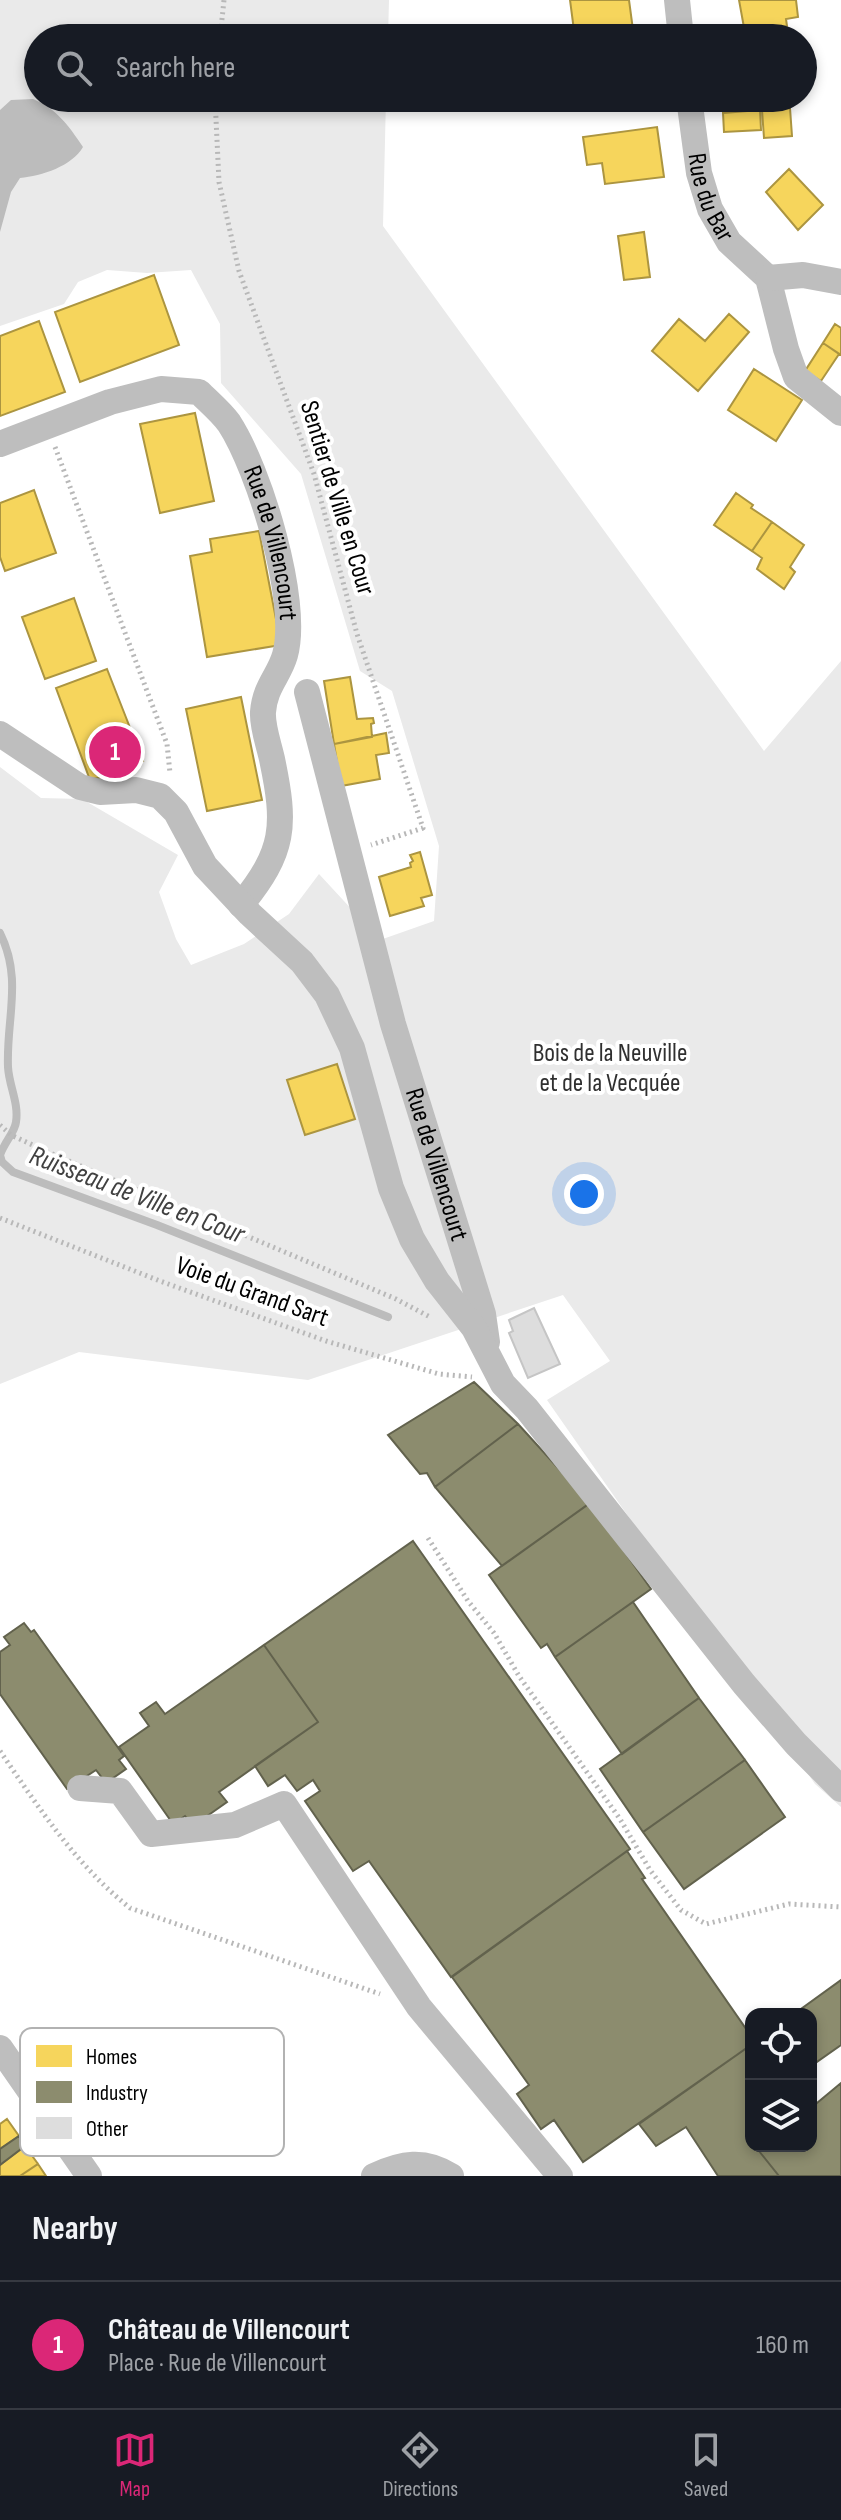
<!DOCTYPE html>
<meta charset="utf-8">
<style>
:root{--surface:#171b24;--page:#20242c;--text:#f1f3f6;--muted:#9ea1a6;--line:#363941;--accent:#db2777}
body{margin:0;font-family:"Sofia Sans Condensed",sans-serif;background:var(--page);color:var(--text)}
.controls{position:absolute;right:24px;bottom:24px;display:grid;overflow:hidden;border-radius:16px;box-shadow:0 4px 12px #0003}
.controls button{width:72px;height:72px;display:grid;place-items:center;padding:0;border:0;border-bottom:2px solid var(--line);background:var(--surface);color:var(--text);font:40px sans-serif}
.you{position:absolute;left:584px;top:1194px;width:28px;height:28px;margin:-20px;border:6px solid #fff;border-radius:50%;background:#1a73e8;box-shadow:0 0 0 12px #1a73e833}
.badge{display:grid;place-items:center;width:52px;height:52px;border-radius:50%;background:var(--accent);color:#fff;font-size:26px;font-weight:700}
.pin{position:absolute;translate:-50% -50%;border:4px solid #fff;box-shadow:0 2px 8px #0006}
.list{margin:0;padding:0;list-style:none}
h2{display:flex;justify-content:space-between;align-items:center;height:104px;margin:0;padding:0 32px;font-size:34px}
h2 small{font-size:26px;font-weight:400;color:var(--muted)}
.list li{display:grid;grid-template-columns:52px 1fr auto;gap:24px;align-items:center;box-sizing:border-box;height:128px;padding:0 32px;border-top:2px solid var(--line)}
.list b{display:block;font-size:30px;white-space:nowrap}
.list p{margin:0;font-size:26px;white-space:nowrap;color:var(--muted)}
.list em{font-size:26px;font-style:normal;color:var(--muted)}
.icon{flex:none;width:44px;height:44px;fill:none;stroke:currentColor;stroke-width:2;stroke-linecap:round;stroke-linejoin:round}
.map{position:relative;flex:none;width:841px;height:2176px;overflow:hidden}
.search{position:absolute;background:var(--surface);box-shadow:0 4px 12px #0003;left:24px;right:24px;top:24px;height:88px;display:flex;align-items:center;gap:20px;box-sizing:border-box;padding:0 28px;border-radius:44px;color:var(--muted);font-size:30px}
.sheet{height:232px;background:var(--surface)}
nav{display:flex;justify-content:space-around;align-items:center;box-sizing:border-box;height:112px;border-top:2px solid var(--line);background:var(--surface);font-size:22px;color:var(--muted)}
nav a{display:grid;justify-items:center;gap:4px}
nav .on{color:var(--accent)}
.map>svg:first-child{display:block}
.green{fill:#eaeaea}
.water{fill:#bcbcbc}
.homes{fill:#f6d55c;stroke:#ac9540;stroke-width:2}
.industry{fill:#8c8c6e;stroke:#62624d;stroke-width:2}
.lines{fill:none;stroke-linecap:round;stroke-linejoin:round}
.stream{stroke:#bcbcbc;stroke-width:8}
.building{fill:#ddd;stroke:#c5c5c5;stroke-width:2}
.path{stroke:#b8b8b8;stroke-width:5;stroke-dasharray:2 4;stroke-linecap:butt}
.minor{stroke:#bebebe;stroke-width:26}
.labels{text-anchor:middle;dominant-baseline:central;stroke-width:8;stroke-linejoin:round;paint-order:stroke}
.street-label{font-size:26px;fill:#000;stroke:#fff}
.park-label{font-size:26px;fill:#303030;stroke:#fff}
.water-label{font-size:28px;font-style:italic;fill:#414141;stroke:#fff}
.key{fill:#fff;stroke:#b2b2b2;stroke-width:2}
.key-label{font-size:22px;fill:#000}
</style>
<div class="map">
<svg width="841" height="2176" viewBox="0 0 841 2176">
<rect width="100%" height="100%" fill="#fff"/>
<path class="green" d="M0,0H389L388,38H38V98H386L383,226L764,751L841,661V1807L815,1784L547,1400L610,1361L563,1295L308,1380L79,1352L0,1384V767L41,798L82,799L178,855L159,892L176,939L191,965L244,944L289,914L319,874L380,940L434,921L439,846L392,691L360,671L301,474L221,383L220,324L191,270L147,273L107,270L78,282L64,304L0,326Z"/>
<path class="water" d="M33,99C57,109 69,126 83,147C72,166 42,176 20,178L11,192L0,232V110L11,100Z"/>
<path class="homes" d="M570,0H629L633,30L575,38Z
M739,0H796L798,17L786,19L787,26L745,33Z
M790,108L792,136L764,138L762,110Z
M760,110L761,130L724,132L723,113Z
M657,127L664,177L605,184L602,163L587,165L583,137Z
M789,169L823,205L798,230L766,192Z
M644,232L650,277L624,280L618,236Z
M154,275L179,345L80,382L55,312Z
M729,314L749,332L698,391L652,351L679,319L705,341Z
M39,321L65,392L0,416V336Z
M835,324L841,328V355L823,343Z
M823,343L839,354L821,381L805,371Z
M754,369L802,400L776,441L728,410Z
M195,413L214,501L160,513L140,424Z
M34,490L56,553L5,571L0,557V503Z
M736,493L753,505L751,508L772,522L752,551L714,525Z
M772,522L804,545L790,567L795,572L784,589L757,569L762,558L752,551Z
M259,531L281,645L207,657L190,556L212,552L210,539Z
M74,598L96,661L45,679L22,617Z
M107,669L143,761L110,775L90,780L56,688Z
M350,677L357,719L373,718L374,723L371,724L372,737L334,744L324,681Z
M241,697L262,800L207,811L186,709Z
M386,733L389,753L376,755L380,779L341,786L334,744Z
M420,852L432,895L421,898L424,906L390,916L379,877L411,867L410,863L413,861L410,855Z
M337,1064L355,1119L305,1135L287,1080Z
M7,2119L19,2136L0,2149V2124Z
M25,2146L38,2164L20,2176H0V2165Z
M38,2164L46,2176H20Z"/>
<path class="industry" d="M474,1382L518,1424L435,1487L427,1473L420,1474L388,1435Z
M518,1424L590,1503L502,1566L435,1487Z
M590,1503L651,1589L555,1657L547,1644L541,1648L489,1575Z
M413,1541L630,1849L451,1977L369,1861L353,1871L305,1801L320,1791L313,1780L297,1791L285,1775L268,1786L255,1766L318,1722L264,1645Z
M633,1602L699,1698L622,1754L555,1657Z
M24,1623L31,1632L34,1630L124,1756L119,1760L126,1769L106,1783L96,1770L67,1789L0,1694V1652L10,1645L4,1637Z
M264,1645L318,1722L219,1792L227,1802L193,1826L185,1816L173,1824L119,1747L149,1726L140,1713L156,1702L165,1714Z
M699,1698L745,1760L643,1832L600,1769Z
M745,1760L785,1817L684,1889L643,1832Z
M627,1851L645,1878L642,1879L751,2036V2045L583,2162L554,2120L541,2129L517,2094L529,2085L452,1977Z
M841,1980V2045L811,2066V2014H794Z
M751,2045V2146H766L759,2151L779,2176H718L686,2127L656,2146L639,2124Z
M841,2083V2176H779L759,2151L766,2146H811V2108Z
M19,2136L25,2146L0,2165V2149Z"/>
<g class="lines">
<path class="stream" d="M0,933C23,979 6,1019 8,1067C9,1086 19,1103 16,1122C15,1132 4,1143 0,1155L2,1162L13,1172L157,1225L388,1317"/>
</g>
<path class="building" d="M534,1308L560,1364L528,1378L509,1333L513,1331L509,1320Z"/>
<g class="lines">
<path class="path" d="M220,38L224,0
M215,98L219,182L239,271L314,474L357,634L423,828L371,845
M55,447L167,744L170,773
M0,1125L11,1135L50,1153L396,1299L430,1317
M0,1218L160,1281L326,1341L439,1374L472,1377
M428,1538L468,1601L494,1633L519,1676L620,1819L650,1870L681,1910L706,1924L789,1904L841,1907
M0,1751C39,1808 76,1865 130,1908L380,1994"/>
<g class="minor">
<path d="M677,0L681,38"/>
<path id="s1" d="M689,98L699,173L710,209L729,242L768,278L786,349L796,377L841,413"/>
<path d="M768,278L803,275L841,282"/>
<path id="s2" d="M0,444L110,402L161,389L199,392C209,402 221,412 229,423C259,469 300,601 285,655C279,676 265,686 263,712C262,726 269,745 272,759C286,826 285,851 241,905"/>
<path id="s3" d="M307,692L393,1024L483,1314L487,1342"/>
<path d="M0,734L80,787L100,792L136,790L160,796L176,812L205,866L250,914L302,962L327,995L352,1048L391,1188L412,1239L437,1281L474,1328L503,1384L527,1409L744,1684L796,1744L841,1789"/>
<path d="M80,1788L120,1791L151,1834L235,1825L284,1804L419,2007L560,2176"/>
<path d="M0,2048L89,2176"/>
<path d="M374,2176C402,2163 424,2159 451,2176"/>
</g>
</g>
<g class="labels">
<g class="street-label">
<text stroke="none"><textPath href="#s1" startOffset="102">Rue du Bar</textPath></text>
<text transform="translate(337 498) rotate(73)">Sentier de Ville en Cour</text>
<text stroke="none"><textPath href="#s2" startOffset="380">Rue de Villencourt</textPath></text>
<text stroke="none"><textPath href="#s3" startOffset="490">Rue de Villencourt</textPath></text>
<text transform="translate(252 1292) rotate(20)">Voie du Grand Sart</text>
</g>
<g class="park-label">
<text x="610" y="1053">Bois de la Neuville<tspan x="610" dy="30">et de la Vecquée</tspan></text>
</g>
<g class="water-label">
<text transform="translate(137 1195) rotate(21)">Ruisseau de Ville en Cour</text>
</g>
</g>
<rect x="20" y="2028" width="264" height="128" rx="12" class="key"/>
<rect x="36" y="2045" width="36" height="22" fill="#f6d55c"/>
<rect x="36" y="2081" width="36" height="22" fill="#8c8c6e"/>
<rect x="36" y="2117" width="36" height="22" fill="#ddd"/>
<g class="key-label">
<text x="86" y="2064">Homes</text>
<text x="86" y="2100">Industry</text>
<text x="86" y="2136">Other</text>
</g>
</svg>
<div class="controls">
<button><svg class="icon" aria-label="locate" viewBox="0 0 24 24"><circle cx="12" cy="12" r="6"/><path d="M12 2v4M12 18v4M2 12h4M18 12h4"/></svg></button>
<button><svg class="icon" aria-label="layers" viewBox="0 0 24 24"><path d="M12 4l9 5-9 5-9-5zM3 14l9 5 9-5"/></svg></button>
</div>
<div class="you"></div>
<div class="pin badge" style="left:115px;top:752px">1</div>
<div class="search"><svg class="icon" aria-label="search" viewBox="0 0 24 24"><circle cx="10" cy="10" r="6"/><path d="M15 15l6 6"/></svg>Search here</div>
</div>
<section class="sheet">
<h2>Nearby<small></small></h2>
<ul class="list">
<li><span class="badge">1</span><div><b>Château de Villencourt</b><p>Place · Rue de Villencourt</p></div><em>160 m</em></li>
</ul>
</section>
<nav>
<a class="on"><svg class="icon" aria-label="map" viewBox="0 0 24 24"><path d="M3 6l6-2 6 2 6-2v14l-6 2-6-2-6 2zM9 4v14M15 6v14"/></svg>Map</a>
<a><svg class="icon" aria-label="directions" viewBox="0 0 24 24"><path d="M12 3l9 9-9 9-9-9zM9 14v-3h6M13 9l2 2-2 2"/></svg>Directions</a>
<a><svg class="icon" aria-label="saved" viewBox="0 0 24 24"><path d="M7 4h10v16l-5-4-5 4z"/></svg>Saved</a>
</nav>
